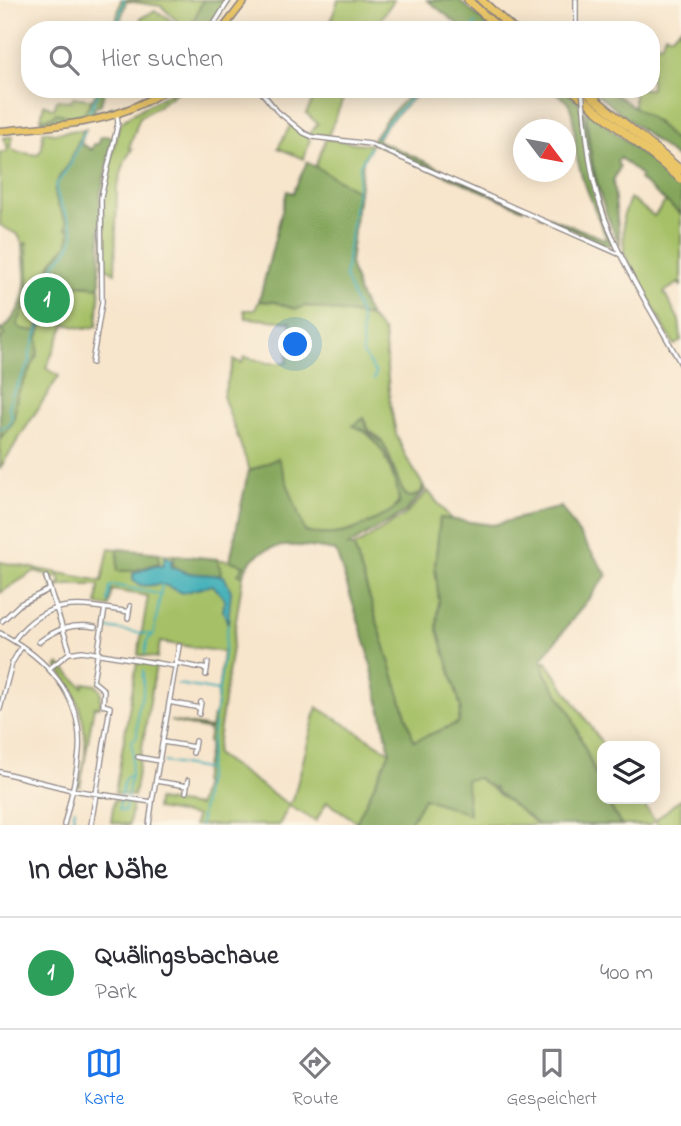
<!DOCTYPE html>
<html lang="de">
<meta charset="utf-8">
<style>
:root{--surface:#fff;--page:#f7f7f7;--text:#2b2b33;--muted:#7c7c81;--line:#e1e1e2;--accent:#1a73e8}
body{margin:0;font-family:"Indie Flower",sans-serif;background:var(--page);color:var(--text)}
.controls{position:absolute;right:21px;bottom:21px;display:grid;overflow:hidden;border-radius:14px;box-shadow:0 4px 18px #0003}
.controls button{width:63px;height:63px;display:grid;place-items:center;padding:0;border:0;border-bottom:2px solid var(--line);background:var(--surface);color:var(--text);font:35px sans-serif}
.compass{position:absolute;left:513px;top:119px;width:63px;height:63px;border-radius:50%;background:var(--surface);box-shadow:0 4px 18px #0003;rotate:122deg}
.you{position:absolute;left:296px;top:345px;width:24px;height:24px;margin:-18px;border:5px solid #fff;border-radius:50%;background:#1a73e8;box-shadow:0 0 0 10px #1a73e833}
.badge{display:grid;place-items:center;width:46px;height:46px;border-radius:50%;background:var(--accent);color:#fff;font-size:23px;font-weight:700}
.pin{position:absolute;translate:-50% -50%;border:4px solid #fff;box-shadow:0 2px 7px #0006}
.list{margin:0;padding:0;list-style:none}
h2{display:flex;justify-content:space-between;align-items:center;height:91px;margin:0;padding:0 28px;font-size:30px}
h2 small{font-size:23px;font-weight:400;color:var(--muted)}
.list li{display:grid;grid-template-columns:46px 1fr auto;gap:21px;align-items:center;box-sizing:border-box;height:112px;padding:0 28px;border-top:2px solid var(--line)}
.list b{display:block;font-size:26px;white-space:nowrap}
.list p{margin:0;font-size:23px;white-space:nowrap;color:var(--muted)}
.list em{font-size:23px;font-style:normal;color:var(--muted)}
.icon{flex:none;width:38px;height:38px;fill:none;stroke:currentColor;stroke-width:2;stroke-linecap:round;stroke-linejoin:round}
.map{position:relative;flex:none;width:681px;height:825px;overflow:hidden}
.search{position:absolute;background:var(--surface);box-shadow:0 4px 18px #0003;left:21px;right:21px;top:21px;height:77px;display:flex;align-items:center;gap:18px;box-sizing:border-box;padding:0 24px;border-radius:28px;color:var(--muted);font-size:26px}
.sheet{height:203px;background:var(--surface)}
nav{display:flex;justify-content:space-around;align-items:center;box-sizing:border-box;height:98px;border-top:2px solid var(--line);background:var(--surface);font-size:19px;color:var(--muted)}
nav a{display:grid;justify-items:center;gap:4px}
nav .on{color:var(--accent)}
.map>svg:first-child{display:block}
.green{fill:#a5c066;stroke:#647150;stroke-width:2}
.forest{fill:#84a65b;stroke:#53644b;stroke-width:2}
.water{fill:#3eaeb8;stroke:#30687a;stroke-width:2}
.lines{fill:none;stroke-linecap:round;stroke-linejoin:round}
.stream{stroke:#3eaeb8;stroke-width:2}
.street-casing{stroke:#8c8484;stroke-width:6}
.primary-casing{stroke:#8c8484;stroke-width:9}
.highway-casing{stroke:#8c8484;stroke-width:10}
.street{stroke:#fff;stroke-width:3.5}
.primary{stroke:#ebc669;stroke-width:6}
.highway{stroke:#ebc669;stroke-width:7}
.street-bridge-casing{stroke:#8c8484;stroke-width:6;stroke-linecap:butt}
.street-bridge{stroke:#fff;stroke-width:3.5}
</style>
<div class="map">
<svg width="681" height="825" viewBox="0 0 681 825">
<rect width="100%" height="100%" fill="#fcf5e5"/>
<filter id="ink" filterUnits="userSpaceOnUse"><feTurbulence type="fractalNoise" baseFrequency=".0143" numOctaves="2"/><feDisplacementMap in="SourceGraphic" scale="14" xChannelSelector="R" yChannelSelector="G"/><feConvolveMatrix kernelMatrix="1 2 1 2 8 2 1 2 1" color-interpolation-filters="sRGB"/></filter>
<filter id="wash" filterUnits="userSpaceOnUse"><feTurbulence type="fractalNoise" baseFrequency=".00686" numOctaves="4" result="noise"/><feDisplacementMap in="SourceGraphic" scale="28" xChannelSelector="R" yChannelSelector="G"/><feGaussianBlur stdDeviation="1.57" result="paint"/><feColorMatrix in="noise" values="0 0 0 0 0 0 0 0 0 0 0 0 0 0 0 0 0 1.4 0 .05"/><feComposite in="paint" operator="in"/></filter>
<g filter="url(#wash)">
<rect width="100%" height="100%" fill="#f7e5cc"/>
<path class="green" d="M121,0H203L195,18L186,29L161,6L126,1L118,30H114Z
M338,0H394L373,30H328Z
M154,11L167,17L178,27L177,30H138L141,18Z
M681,27V147L655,121L634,107V89H651V39L661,45L665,34L672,36Z
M175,89H181L157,107L140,117L129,148L132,149L125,161L117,188L115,273L103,266V197L119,126C124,115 162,99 175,89Z
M338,89H347L328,136L309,134L318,124L306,113L318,91L335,96Z
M73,97L93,100L84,113L70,117L61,115L41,119L44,104L54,109L57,100L72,101Z
M291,124L310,139L304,159L278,148Z
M86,129L79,143L107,157L73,285L100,287L97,326L85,329L65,324L46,368L59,376L0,468V329L3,332C30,304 26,279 25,244H23L18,235L0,225V152H6L8,147L3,138L13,136L10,147L17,152L38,155L42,148L43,131L54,133Z
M326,139L371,145L363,161L359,192L315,167Z
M630,198L654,216L666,201L681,214V287L679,283L664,292L679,320L681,341L674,345L624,253L623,217Z
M259,301L275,302L295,309L307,306L370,317L384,333L390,402L396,434L406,457L423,485L421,493L410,498C394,487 395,459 383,443C375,431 370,437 364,418L353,425C383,438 393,471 399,500C396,510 388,513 379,518C355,531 332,539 305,532L278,459L250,471L223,396L234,360L242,363L245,357L268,363H287L291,322L246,318L244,310H255Z
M428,491L452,520L440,518L435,566L439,601L437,627L458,693L461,708L458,723L414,742L354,547L405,515Z
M109,548L230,561L245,565L239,574L243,575L216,754L288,804L293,800L317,707L390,752L357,822L327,802L316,821L289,806L279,825H194L196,816L156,809L157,800L198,806L204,783L202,782L210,743L208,742L210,730L170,721L211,728L213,716H215L223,652L160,642L157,658L138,655L148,596L112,590L109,607L97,605L99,585H69L52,588L53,583L56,586L61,584L59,575L51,580L45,574L35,571L0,593V562L102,581Z
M546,661L604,746H602V790L570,712L545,674L542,665Z
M137,662L156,665L134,796L115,793Z
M59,664L83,687L84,683L96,685L101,691L100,707H94L80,787L78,786C93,747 84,699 57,667Z
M478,778L539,825H409L424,798L466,779Z
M681,798V825H658L655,821L649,825H621L606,799H640L655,821Z
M114,800L133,803L129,825L111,822Z"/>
<path class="forest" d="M203,0H227C216,20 211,30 186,30L195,18Z
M427,0H459L494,30H465Z
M99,89L104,93L101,104L94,108L95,112L104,111L112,107L119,111L81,119L41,122V119L51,117L57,113L70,117L84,113Z
M415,89H422L385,126L377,140L523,206V209L371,142L387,118Z
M553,89H563L582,105L599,204L612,243L608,246L539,215L541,214L607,240L582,177L577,158L573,117L569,104Z
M591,89H607L655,121L681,147V162Z
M586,109L681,185V214L639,179L641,175L620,158L617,162L620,167L613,181L620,245C598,202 589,157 586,109Z
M83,130H85L81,144L92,150L94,144H99L100,138L104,136L113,137L100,196V287L75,284L69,291L56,288L38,337V353L17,396L14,421L0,439V340L5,335L2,331C32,299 25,285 23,244L27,243L29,297L17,325L22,329L37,331L55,282L56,279L48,269C55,254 73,248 69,228L66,229L67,222L58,206L54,191L59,177L69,164Z
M307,162L359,192L350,263L359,294L370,317L307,306L295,309L275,302L259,301L287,191L293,193Z
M364,418L368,431L383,443L403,492L407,496L413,497L421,493L423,485L426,489L405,512L348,546L354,547L414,741L458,723L461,708L437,627L439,601L435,566L440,518L493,525L561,507L607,575L542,659L545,674L570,712L602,790V799H606L621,825H539L498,793L494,787L492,788L478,778L466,780L469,814L424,798L409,825H355L390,752L368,651L336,551C303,546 258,535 243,575L238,574L244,565L230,561L248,472L278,458L305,532C342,540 364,527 394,509L399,504C399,479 380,432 353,426Z
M118,549L159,553V563L133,571H117Z
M174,555L217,559L221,571L220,575C205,575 184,576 173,565Z"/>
<path class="water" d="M165,556L172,559L171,567L186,573L224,576L231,591L228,624L223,610L225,600L213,585L182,593L162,584C151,584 143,590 133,580V574L152,566H163Z"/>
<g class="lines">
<path class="stream" d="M116,30L124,0
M471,30L476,23
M89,113L100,89
M377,137L386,124L420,89
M370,147L360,165L345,276L361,318L363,354L376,373L374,379
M0,429L9,425L12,415L9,408L12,395L30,362V351L60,276L51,272C55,259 69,254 73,239C77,223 55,205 56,185L70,165L85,131
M108,602L110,587L113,585L159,594
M106,628L153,635
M145,654L147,641L154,633L162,584
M178,684L218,691
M164,762L205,769
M125,810L131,774
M125,811L119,810L124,780L131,774C130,761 136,754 131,743L137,736L138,707L143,694V671
M72,825L75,809
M200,825L228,624"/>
</g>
</g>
<g filter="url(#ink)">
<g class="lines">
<defs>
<path id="street" d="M576,0V30
M198,30L214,24L229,0
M259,89L277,111L304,133L313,137L370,144L621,255
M585,122C588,148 591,175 599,201C617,259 652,311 681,364
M92,363L102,302L101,197L118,123L117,115
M46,577L69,648V653
M128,618L130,606
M2,621L20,604L50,589
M0,633C45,657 83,695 79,751C77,776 70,801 64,825
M14,640C47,596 82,604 129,612
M39,642C56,629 73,623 95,627
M176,663L207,669
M50,668L69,653L82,651L175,666
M206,675L208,663
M169,702L200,708
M0,709L12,663L22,646
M199,714L201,702
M163,742L194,747
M193,753L195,741
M138,757L160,761
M0,772L72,790L152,802L179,646
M156,781L187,786
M186,792L188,780
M91,825L110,707L103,705L104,690L93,681L105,608
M149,825L152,803"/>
<path id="primary" d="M222,30L245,0
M0,131C62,125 114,125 167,89"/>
<path id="highway" d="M468,0L501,30
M481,0L514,30
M571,89L681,179
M583,89L681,170"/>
</defs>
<use href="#street" class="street-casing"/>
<use href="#primary" class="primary-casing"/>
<use href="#highway" class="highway-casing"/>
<use href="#street" class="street"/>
<use href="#primary" class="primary"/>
<use href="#highway" class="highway"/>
<defs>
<path id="street-bridge" d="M582,89L585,122"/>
</defs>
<use href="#street-bridge" class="street-bridge-casing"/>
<use href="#street-bridge" class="street-bridge"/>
</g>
</g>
</svg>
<div class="controls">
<button><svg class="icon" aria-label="layers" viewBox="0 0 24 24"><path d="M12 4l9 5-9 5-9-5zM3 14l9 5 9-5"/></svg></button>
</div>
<svg class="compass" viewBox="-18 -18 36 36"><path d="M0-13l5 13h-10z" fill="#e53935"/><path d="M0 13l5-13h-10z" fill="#7c7c81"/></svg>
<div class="you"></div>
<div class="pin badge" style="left:47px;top:300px;background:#2e9e5b">1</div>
<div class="search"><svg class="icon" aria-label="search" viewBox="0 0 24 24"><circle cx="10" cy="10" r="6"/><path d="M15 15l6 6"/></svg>Hier suchen</div>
</div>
<section class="sheet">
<h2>In der Nähe<small></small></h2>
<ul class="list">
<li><span class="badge" style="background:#2e9e5b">1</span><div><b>Quälingsbachaue</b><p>Park</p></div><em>400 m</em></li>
</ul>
</section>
<nav>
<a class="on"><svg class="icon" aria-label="map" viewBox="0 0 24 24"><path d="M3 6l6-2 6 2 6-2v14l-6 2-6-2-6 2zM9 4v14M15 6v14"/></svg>Karte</a>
<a><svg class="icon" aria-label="directions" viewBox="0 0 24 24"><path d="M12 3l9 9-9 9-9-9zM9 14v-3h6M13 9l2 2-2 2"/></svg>Route</a>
<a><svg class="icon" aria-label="saved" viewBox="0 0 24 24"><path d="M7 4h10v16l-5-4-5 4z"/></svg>Gespeichert</a>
</nav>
